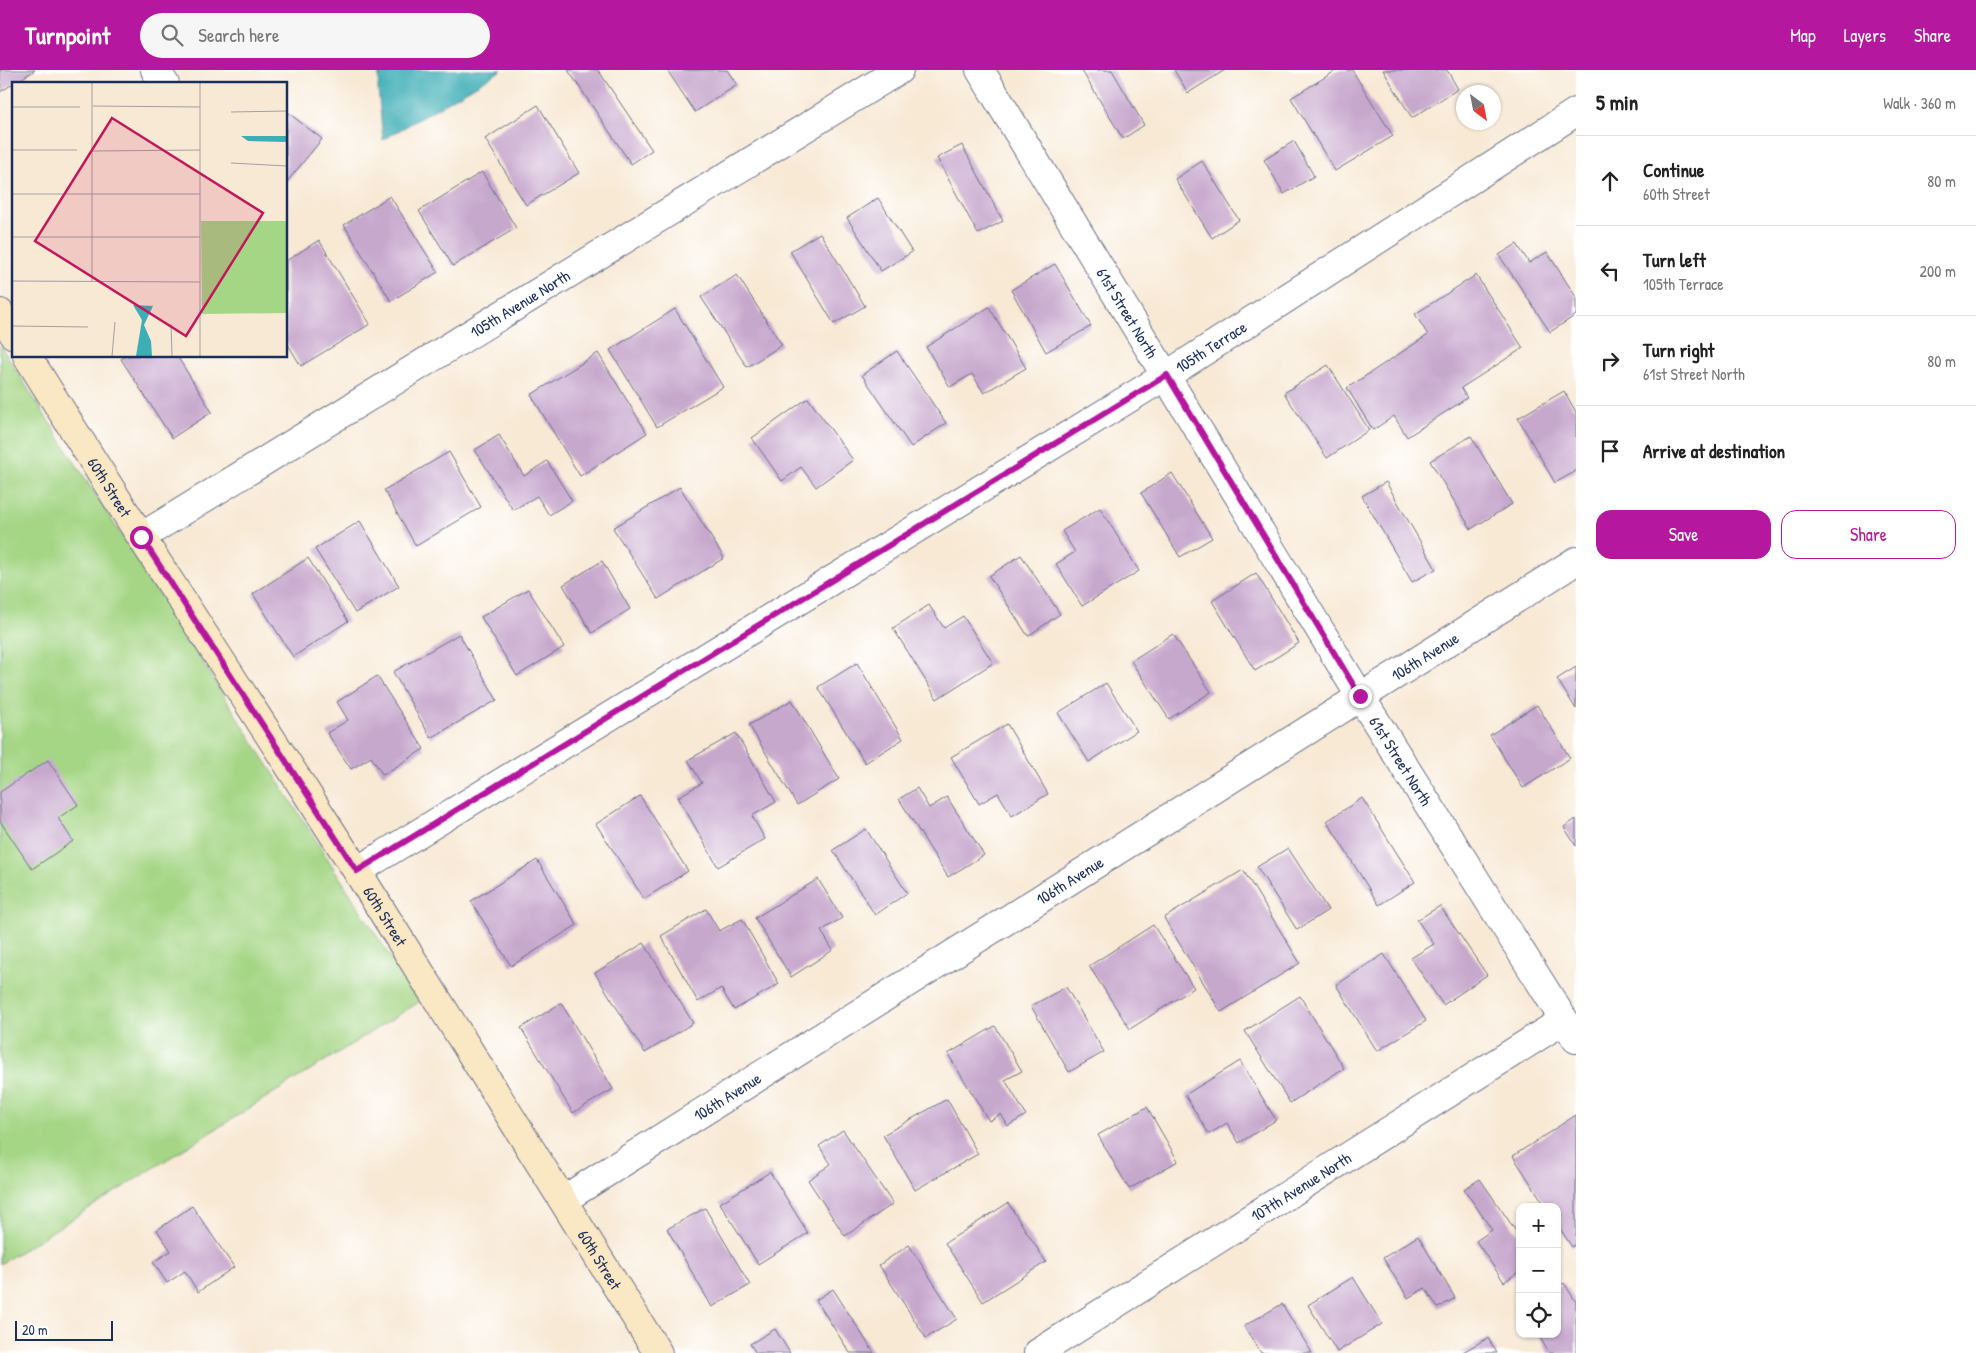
<!DOCTYPE html>
<meta charset="utf-8">
<style>
:root{--surface:#fff;--page:#f6f6f6;--text:#222;--muted:#767676;--line:#e0e0e0;--accent:#b5179e}
body{margin:0;font-family:"Patrick Hand",sans-serif;background:var(--page);color:var(--text)}
.controls{position:absolute;right:15px;bottom:15px;display:grid;overflow:hidden;border-radius:10px;box-shadow:0 1px 4px #0004}
.controls button{width:45px;height:45px;display:grid;place-items:center;padding:0;border:0;border-bottom:1px solid var(--line);background:var(--surface);color:var(--text);font:25px sans-serif}
.compass{position:absolute;left:1456px;top:15px;width:45px;height:45px;border-radius:50%;background:var(--surface);box-shadow:0 1px 4px #0004;rotate:148deg}
.scale{position:absolute;left:15px;bottom:12px;width:98px;box-sizing:border-box;padding-left:5px;border:2px solid #1b2f5e;border-top:0;font-size:14px;line-height:18px;white-space:nowrap;color:#1b2f5e;-webkit-text-stroke:4px #fff;paint-order:stroke}
.stop{position:absolute;width:15px;height:15px;margin:-11px;border:4px solid #b5179e;border-radius:50%;background:#fff}
.stop.end{background:#b5179e;border-color:#fff;box-shadow:0 1px 5px #0008}
.list{margin:0;padding:0;list-style:none}
h2{display:flex;justify-content:space-between;align-items:center;height:65px;margin:0;padding:0 20px;font-size:21px}
h2 small{font-size:16px;font-weight:400;color:var(--muted)}
.list li{display:grid;grid-template-columns:32px 1fr auto;gap:15px;align-items:center;box-sizing:border-box;height:90px;padding:0 20px;border-top:1px solid var(--line)}
.list b{display:block;font-size:19px;white-space:nowrap}
.list p{margin:0;font-size:16px;white-space:nowrap;color:var(--muted)}
.list em{font-size:16px;font-style:normal;color:var(--muted)}
.actions{display:flex;gap:10px;padding:15px 20px}
.actions a{flex:1;padding:11px 0;border:1px solid var(--accent);border-radius:15px;text-align:center;font-size:18px;color:var(--accent)}
.actions .main{background:var(--accent);color:#fff}
.icon{flex:none;width:28px;height:28px;fill:none;stroke:currentColor;stroke-width:2;stroke-linecap:round;stroke-linejoin:round}
.map{position:relative;flex:none;width:1576px;height:1283px;overflow:hidden}
header{display:flex;align-items:center;gap:30px;box-sizing:border-box;height:70px;padding:0 25px;background:var(--accent);color:#fff}
header strong{font-size:24px}
nav{display:flex;gap:28px;margin-inline-start:auto;font-size:18px}
.search{width:350px;height:45px;background:var(--page);display:flex;align-items:center;gap:12px;box-sizing:border-box;padding:0 18px;border-radius:28px;color:var(--muted);font-size:19px}
main{display:flex}
aside{flex:1;background:var(--surface)}
.map>svg:first-child{display:block}
.green{fill:#a5d685;stroke:#608272}
.water{fill:#3daeb6;stroke:#2c6e8a}
.building{fill:#c7a8cd}
.lines{fill:none;stroke-linecap:round;stroke-linejoin:round}
.street-casing{stroke:#687088;stroke-width:30}
.secondary-casing{stroke:#687088;stroke-width:30}
.street{stroke:#fff;stroke-width:28}
.secondary{stroke:#fae7c3;stroke-width:28}
.route{stroke:#b5179e;stroke-width:6}
.labels{text-anchor:middle;dominant-baseline:central;stroke-width:5;stroke-linejoin:round;paint-order:stroke}
.street-label{font-size:16px;fill:#1b2f5e;stroke:#fff}
.inset-road{fill:none;stroke:#a09fa5;stroke-width:1}
.view{fill:#c2185b;fill-opacity:0.15;stroke:#c2185b;stroke-width:2.5}
.inset-edge{fill:none;stroke:#1b2f5e;stroke-width:2.5}
</style>
<header>
<strong>Turnpoint</strong>
<div class="search"><svg class="icon" aria-label="search" viewBox="0 0 24 24"><circle cx="10" cy="10" r="6"/><path d="M15 15l6 6"/></svg>Search here</div>
<nav><a>Map</a><a>Layers</a><a>Share</a></nav>
</header>
<main>
<div class="map">
<svg width="1576" height="1283" viewBox="0 0 1576 1283">
<rect width="100%" height="100%" fill="#fff"/>
<filter id="ink" filterUnits="userSpaceOnUse"><feTurbulence type="fractalNoise" baseFrequency=".02" numOctaves="2"/><feDisplacementMap in="SourceGraphic" scale="10" xChannelSelector="R" yChannelSelector="G"/><feConvolveMatrix kernelMatrix="1 2 1 2 8 2 1 2 1" color-interpolation-filters="sRGB"/></filter>
<filter id="wash" filterUnits="userSpaceOnUse"><feTurbulence type="fractalNoise" baseFrequency=".0096" numOctaves="4" result="noise"/><feDisplacementMap in="SourceGraphic" scale="20" xChannelSelector="R" yChannelSelector="G"/><feGaussianBlur stdDeviation="1.12" result="paint"/><feColorMatrix in="noise" values="0 0 0 0 0 0 0 0 0 0 0 0 0 0 0 0 0 1.4 0 .05"/><feComposite in="paint" operator="in"/></filter>
<g filter="url(#wash)">
<rect width="100%" height="100%" fill="#f8e9d5"/>
<path class="green" d="M0,275L419,932L0,1194Z"/>
<path class="water" d="M379,0H502L383,70L378,19Z"/>
<g id="blocks">
<path class="building" d="M0,0H35L0,22Z
M568,0H598L652,80L631,94Z
M667,0H727L737,15L695,42Z
M1083,0H1112L1144,55L1123,69L1082,1Z
M1174,0H1225L1188,23Z
M1337,0H1352L1393,66L1335,101L1291,28Z
M1383,0H1447L1458,19L1412,48Z
M538,35L579,103L526,135L485,69Z
M286,41L322,69L286,113Z
M1294,71L1314,106L1284,124L1264,90Z
M962,75L1003,151L978,164L937,88Z
M1202,91L1239,150L1212,168L1175,109Z
M482,102L516,158L453,196L419,141Z
M390,126L438,202L391,231L344,155Z
M878,128L912,182L881,201L847,148Z
M820,163L865,236L834,254L790,181Z
M319,170L370,254L301,296L286,271V191Z
M1517,174L1529,193L1547,182L1576,227V245L1550,262L1499,185Z
M1055,194L1091,256L1046,282L1011,220Z
M737,205L782,275L747,297L701,227Z
M1476,205L1523,278L1461,318L1467,328L1407,367L1394,346L1373,360L1347,318L1428,265L1415,244Z
M989,237L1026,298L984,323L972,304L950,317L926,277Z
M675,239L723,317L657,357L610,280Z
M897,281L946,353L911,377L862,305Z
M598,283L647,363L580,406L531,325Z
M126,286H177L212,342L172,368L121,289Z
M1328,295L1369,360L1327,388L1284,323Z
M1564,321L1576,342V401L1555,413L1518,348Z
M808,328L853,390L816,417L801,397L782,411L752,368Z
M499,365L524,406L547,391L572,431L549,445L537,426L513,440L475,380Z
M1471,366L1512,434L1471,459L1430,391Z
M449,382L481,437L416,476L384,420Z
M1172,403L1212,468L1180,487L1141,423Z
M1386,412L1436,499L1412,512L1362,426Z
M680,417L724,488L658,529L613,458Z
M1100,438L1139,501L1082,536L1056,494L1075,482L1062,461Z
M360,451L399,516L355,543L315,479Z
M1021,485L1060,544L1028,566L989,506Z
M308,488L348,551L293,587L253,524Z
M602,491L630,539L592,563L563,515Z
M1256,503L1299,573L1255,601L1212,531Z
M528,519L564,577L517,606L481,547Z
M929,535L944,558L963,546L993,593L937,629L893,558Z
M459,564L497,630L431,668L393,602Z
M1173,564L1211,622L1169,649L1131,591Z
M857,593L903,669L865,693L818,617Z
M1576,597V639L1557,609Z
M377,606L424,679L383,705L371,687L351,699L327,663L348,650L337,632Z
M1106,613L1137,661L1089,692L1058,643Z
M792,630L839,709L797,735L749,655Z
M1537,635L1570,688L1523,718L1490,665Z
M1007,654L1048,724L1012,746L998,723L979,734L951,687Z
M736,663L776,732L752,746L765,769L718,797L678,727L702,713L688,690Z
M48,690L78,735L58,748L73,771L32,799L0,751V722Z
M917,718L929,738L947,727L984,785L948,807L899,729Z
M640,726L688,801L644,829L596,754Z
M1362,728L1415,812L1379,835L1327,751Z
M1576,749V776L1564,757Z
M866,759L907,823L875,845L833,780Z
M1288,778L1328,840L1297,860L1257,797Z
M537,790L577,855L511,896L471,831Z
M1243,800L1300,893L1221,942L1164,848Z
M818,809L842,848L821,861L833,880L791,907L755,848Z
M1440,836L1487,905L1443,935L1411,888L1434,874L1417,850Z
M706,839L719,861L742,849L779,914L734,940L721,918L698,932L661,866Z
M1153,855L1194,918L1130,959L1089,896Z
M644,873L693,953L645,983L595,903Z
M1384,884L1426,951L1377,981L1336,915Z
M1066,917L1104,982L1069,1002L1031,936Z
M1300,926L1344,998L1290,1033L1245,961Z
M561,933L613,1019L573,1043L521,958Z
M995,956L1022,1001L1005,1010L1026,1045L1008,1056L1001,1044L989,1051L948,984Z
M1240,991L1276,1050L1239,1073L1227,1053L1209,1064L1185,1025Z
M947,1029L978,1084L915,1120L883,1065Z
M1147,1037L1178,1091L1129,1119L1098,1065Z
M1576,1045V1174L1572,1177L1557,1154V1137H1546L1513,1086Z
M843,1060L893,1134L845,1166L808,1110L831,1094L819,1076Z
M770,1102L808,1163L758,1194L720,1133Z
M1480,1109L1520,1167V1201L1504,1212L1476,1171L1492,1160L1464,1119Z
M1008,1133L1046,1192L983,1232L945,1173Z
M192,1136L234,1197L198,1222L185,1201L167,1213L153,1192L171,1181L157,1160Z
M705,1138L750,1215L712,1237L667,1159Z
M1418,1166L1455,1228L1438,1238L1425,1218L1408,1228L1383,1188Z
M909,1175L957,1249L926,1268L879,1195Z
M1353,1207L1382,1254L1337,1282L1308,1235Z
M1564,1213L1576,1232V1283H1549L1538,1264H1557V1217Z
M833,1219L874,1283H850L816,1230Z
M1282,1234L1312,1283H1261L1244,1256Z
M775,1259L790,1283H756L750,1274Z
M1488,1268L1497,1283H1461Z"/>
</g>
</g>
<g filter="url(#ink)">
<use href="#blocks" fill-opacity="0" stroke="#687088" stroke-width="1"/>
<g class="lines">
<defs>
<g id="street">
<path d="M155,0L165,14"/>
<path id="s1" d="M980,0L1360,626L1576,969"/>
<path id="s2" d="M141,467L899,0"/>
<path id="s3" d="M357,801L1167,305L1576,42"/>
<path id="s4" d="M563,1130L1576,491"/>
<path id="s5" d="M1038,1283L1564,950"/>
</g>
<g id="secondary">
<path d="M0,243L14,265"/>
<path id="s6" d="M27,286L141,467L357,801L658,1283"/>
</g>
</defs>
<use href="#street" class="street-casing"/>
<use href="#secondary" class="secondary-casing"/>
<use href="#street" class="street"/>
<use href="#secondary" class="secondary"/>
</g>
</g>
<g class="lines" filter="url(#ink)">
<path class="route" d="M141,467L357,801L1167,305L1360,626"/>
</g>
<g class="labels">
<g class="street-label">
<text stroke="none"><textPath href="#s2" startOffset="445">105th Avenue North</textPath></text>
<text stroke="none"><textPath href="#s1" startOffset="284">61st Street North</textPath></text>
<text stroke="none"><textPath href="#s3" startOffset="1002">105th Terrace</textPath></text>
<text stroke="none"><textPath href="#s6" startOffset="155">60th Street</textPath></text>
<text stroke="none"><textPath href="#s4" startOffset="1019">106th Avenue</textPath></text>
<text stroke="none"><textPath href="#s1" startOffset="809">61st Street North</textPath></text>
<text stroke="none"><textPath href="#s4" startOffset="599">106th Avenue</textPath></text>
<text stroke="none"><textPath href="#s6" startOffset="665">60th Street</textPath></text>
<text stroke="none"><textPath href="#s4" startOffset="194">106th Avenue</textPath></text>
<text stroke="none"><textPath href="#s5" startOffset="311">107th Avenue North</textPath></text>
<text stroke="none"><textPath href="#s6" startOffset="1070">60th Street</textPath></text>
</g>
</g>
<g transform="translate(12 12)">
<rect width="275" height="275" fill="#f8e9d5"/>
<path d="M189,139H275V231L190,232Z" fill="#a5d685"/>
<path d="M229,54H275V60L236,59ZM121,223L141,224L132,243L139,259L140,274H124L130,238Z" fill="#3daeb6"/>
<path class="inset-road" d="M188,1V274M81,24L188,25M0,25H68M219,30L275,29M0,68H65M81,69L188,68M219,81L275,84M0,112H188M0,155H188M0,199L188,200M80,200V1M159,242L160,274M0,244L76,245M100,274L103,240"/>
<path class="view" d="M100,36L251,131L174,254L23,159Z"/>
<rect width="275" height="275" class="inset-edge"/>
</g>
</svg>
<div class="controls">
<button>+</button>
<button>−</button>
<button><svg class="icon" aria-label="locate" viewBox="0 0 24 24"><circle cx="12" cy="12" r="6"/><path d="M12 2v4M12 18v4M2 12h4M18 12h4"/></svg></button>
</div>
<svg class="compass" viewBox="-18 -18 36 36"><path d="M0-13l5 13h-10z" fill="#e53935"/><path d="M0 13l5-13h-10z" fill="#767676"/></svg>
<div class="scale">20 m</div>
<div class="stop" style="left:141px;top:467px"></div>
<div class="stop end" style="left:1360px;top:626px"></div>
</div>
<aside>
<h2>5 min<small>Walk · 360 m</small></h2>
<ul class="list">
<li><svg class="icon" aria-label="ahead" viewBox="0 0 24 24"><path d="M12 20V5M6 11l6-6 6 6"/></svg><div><b>Continue</b><p>60th Street</p></div><em>80 m</em></li>
<li><svg class="icon" aria-label="left" viewBox="0 0 24 24"><path d="M17 20v-9H6M10 6l-5 5 5 5"/></svg><div><b>Turn left</b><p>105th Terrace</p></div><em>200 m</em></li>
<li><svg class="icon" aria-label="right" viewBox="0 0 24 24"><path d="M7 20v-9h11M14 6l5 5-5 5"/></svg><div><b>Turn right</b><p>61st Street North</p></div><em>80 m</em></li>
<li><svg class="icon" aria-label="arrive" viewBox="0 0 24 24"><path d="M6 21V4h12l-3 4 3 4H6"/></svg><div><b>Arrive at destination</b></div></li>
</ul>
<div class="actions"><a class="main">Save</a><a>Share</a></div>
</aside>
</main>
